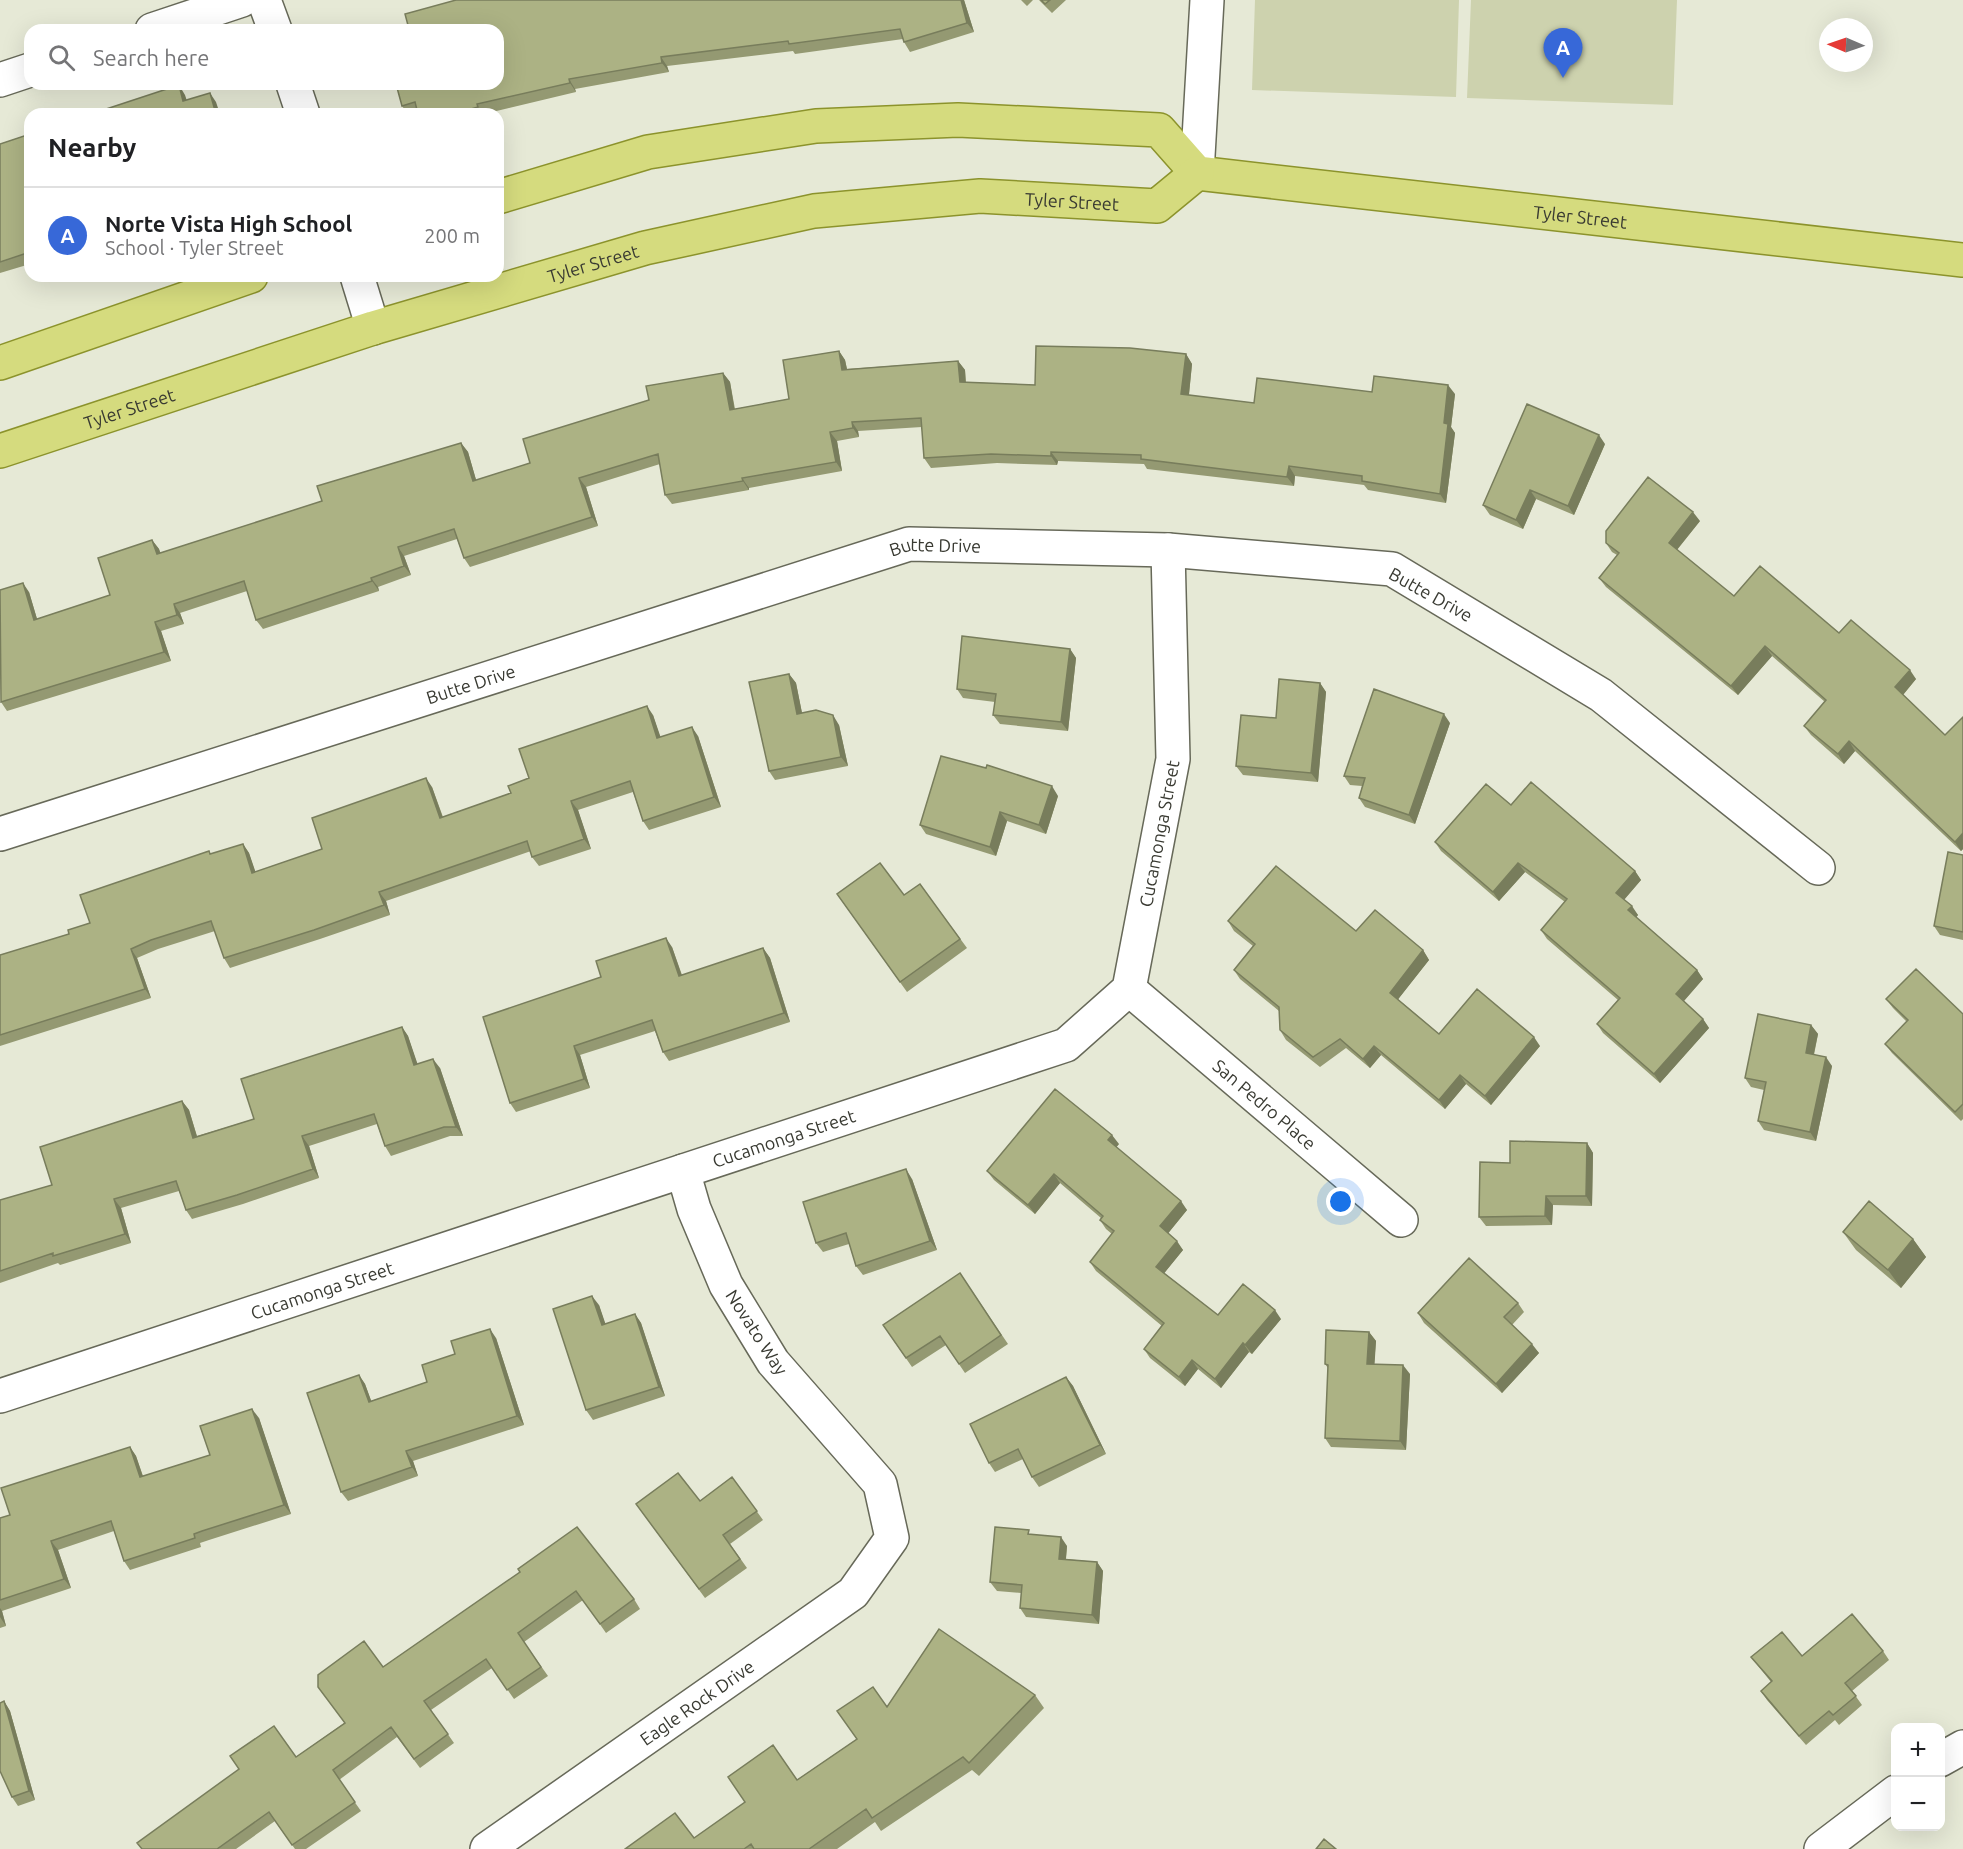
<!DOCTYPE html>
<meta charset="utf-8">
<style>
:root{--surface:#fff;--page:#f2f2f2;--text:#202124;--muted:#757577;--line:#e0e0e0;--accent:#3768d8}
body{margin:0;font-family:Ubuntu,sans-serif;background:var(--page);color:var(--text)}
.controls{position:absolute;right:18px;bottom:18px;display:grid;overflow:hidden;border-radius:12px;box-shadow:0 6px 24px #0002}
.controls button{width:54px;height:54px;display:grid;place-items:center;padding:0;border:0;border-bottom:2px solid var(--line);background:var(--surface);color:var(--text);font:30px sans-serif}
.compass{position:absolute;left:1819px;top:18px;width:54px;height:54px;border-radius:50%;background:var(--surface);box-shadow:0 6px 24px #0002;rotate:272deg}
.you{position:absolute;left:1341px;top:1202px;width:21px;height:21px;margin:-15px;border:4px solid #fff;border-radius:50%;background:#1a73e8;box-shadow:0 0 0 9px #1a73e833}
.badge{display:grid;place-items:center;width:39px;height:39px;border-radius:50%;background:var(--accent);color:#fff;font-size:20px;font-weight:700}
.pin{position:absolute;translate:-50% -50px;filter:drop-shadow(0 2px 3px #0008)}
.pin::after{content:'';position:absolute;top:32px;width:21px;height:18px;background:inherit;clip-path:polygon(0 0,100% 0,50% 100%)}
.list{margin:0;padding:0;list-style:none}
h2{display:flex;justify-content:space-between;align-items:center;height:78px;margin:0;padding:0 24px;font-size:26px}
h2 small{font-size:20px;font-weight:400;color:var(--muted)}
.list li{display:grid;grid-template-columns:39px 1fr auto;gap:18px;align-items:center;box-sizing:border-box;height:96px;padding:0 24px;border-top:2px solid var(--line)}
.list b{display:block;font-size:22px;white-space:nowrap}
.list p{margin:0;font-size:20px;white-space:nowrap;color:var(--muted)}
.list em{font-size:20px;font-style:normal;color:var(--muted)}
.icon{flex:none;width:33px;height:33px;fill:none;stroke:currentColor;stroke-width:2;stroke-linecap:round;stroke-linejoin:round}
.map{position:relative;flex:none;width:1963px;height:1849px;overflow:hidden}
.search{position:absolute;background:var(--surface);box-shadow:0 6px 24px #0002;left:24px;top:24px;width:480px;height:66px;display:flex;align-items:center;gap:15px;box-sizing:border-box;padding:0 21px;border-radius:18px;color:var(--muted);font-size:22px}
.panel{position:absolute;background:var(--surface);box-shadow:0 6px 24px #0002;left:24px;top:108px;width:480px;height:174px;border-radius:18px}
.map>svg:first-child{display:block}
.green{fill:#cdd2ae}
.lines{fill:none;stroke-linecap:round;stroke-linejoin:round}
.minor-casing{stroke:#676959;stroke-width:36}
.major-casing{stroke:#8c932c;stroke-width:36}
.minor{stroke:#fff;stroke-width:33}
.major{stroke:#d5db7e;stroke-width:33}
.wall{fill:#949972}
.shaded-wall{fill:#787d5c}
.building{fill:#acb284;stroke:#787d5c;stroke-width:1.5}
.labels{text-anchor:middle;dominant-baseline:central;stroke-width:4.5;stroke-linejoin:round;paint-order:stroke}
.street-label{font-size:18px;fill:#393a32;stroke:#fff}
</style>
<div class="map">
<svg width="1963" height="1849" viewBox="0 0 1963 1849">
<rect width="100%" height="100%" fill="#e6e9d6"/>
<path class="green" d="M1255,0H1459L1456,97L1252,90Z
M1471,0H1677L1673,105L1467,98Z"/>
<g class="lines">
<defs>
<g id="minor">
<path d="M264,0L275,30"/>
<path d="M152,30L242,0"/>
<path d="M0,80L30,70"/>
<path d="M293,84L303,114"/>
<path d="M1197,173L1207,0"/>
<path d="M357,276L373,328"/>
<path id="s1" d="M0,834L909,544L1168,550L1392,569L1601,695L1818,868"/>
<path id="s2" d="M1129,989L1401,1220"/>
<path id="s3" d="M0,1396L1066,1045L1129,989L1173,759L1168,550"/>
<path d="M1940,1760L1963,1747"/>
<path id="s4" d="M487,1849L853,1593L892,1538L880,1484L773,1362L726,1285L694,1209L683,1171"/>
<path d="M1821,1849L1896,1792"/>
</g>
<g id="major">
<path id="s5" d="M498,197L648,152L816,126L958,120L1159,130L1197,173L1963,260"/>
<path d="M0,363L251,276"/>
<path id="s6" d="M0,451L373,328L645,248L814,211L980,196L1157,206L1197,173"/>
</g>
</defs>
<use href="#minor" class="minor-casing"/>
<use href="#major" class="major-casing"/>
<use href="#minor" class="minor"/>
<use href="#major" class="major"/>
</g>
<path class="wall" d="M964,0L974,32L910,52L904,42L903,39L795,54L793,51L667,66L669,72L575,89L576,92L484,114H418V112L408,114L402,106L396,84Z
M1021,0H1033L1027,6Z
M1039,0H1066L1052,13Z
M30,134V264L0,273V144Z
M839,351L845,360L847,369L958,361L965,370L966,382L1035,385L1186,354L1192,364L1189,395L1254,403L1372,392L1455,394L1451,427L1455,433L1446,503L1368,490L1364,485L1295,476L1294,486L1147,469L1144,464L1058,461L1057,465L997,463L931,468L924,458L922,427L858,431L859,437L837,441L842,471L749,488V490L672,504L665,495L660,464L586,487L598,526L470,567L464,558L457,539L404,556L411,575L378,587L379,591L263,629L256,620L247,591L180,613L184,624L161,631L171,661L7,711L1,702L29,592L37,619L110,595L152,540L159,549L160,553L322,501L461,443L468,452L476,480L530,463L649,400L723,373L730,382L735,409L789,399Z
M1605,444L1574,515L1536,499L1523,529L1490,515L1483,505Z
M1700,521L1677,550L1734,596L1839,633L1916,679L1903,695L1945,735L1963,717V849L1961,851L1855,751L1844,764L1811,735L1804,726L1825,702L1772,656L1738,695L1606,587L1599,578L1617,555L1612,552L1606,543Z
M1070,649L1076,658L1068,731L1000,724L993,715L995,702L963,698L957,689Z
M789,674L796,683L802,713L839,725L848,766L775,780L769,771Z
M1320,683L1326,692L1318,782L1243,775L1236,766L1276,718Z
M653,715L660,737L698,736L721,807L649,830L643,821L633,792L578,810L591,849L539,866L532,857L531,851L386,901L390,915L320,939L230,968L224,958L215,931L158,949L137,958L151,998L0,1046V955L69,934L211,854L243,844L249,853L255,872L322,849L432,787L443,817L511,793L529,778Z
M1450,723L1415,824L1365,807L1359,798L1362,786L1350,785L1344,776Z
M1058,796L1046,834L1007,821L996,856L926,834L920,825Z
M1511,805L1635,871L1641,880L1624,900L1638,915L1636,917L1697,970L1703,979L1684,1001L1703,1019L1709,1028L1660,1083L1603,1033L1597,1024L1618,1000L1547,939L1541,930L1565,902L1525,872L1499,901L1441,851L1435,842Z
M1963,855V940L1940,935L1934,926Z
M920,884L967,948L907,992L837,894L904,895Z
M1228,921L1356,931L1423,950L1429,960L1398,999L1439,1034L1540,1046L1491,1105L1466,1084L1445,1109L1381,1055L1370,1068L1346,1048L1320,1067L1286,1040L1280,1030L1279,1011L1240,979L1234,970L1253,946L1234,931Z
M672,947L682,975L763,948L770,958L790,1022L669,1061L663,1052L655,1031L580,1055L590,1088L516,1112L510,1103L601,977Z
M1886,999L1963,1014V1119L1961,1121L1892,1053L1885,1044L1907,1022L1893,1008Z
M1811,1025L1818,1034L1814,1055L1832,1066L1816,1141L1764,1130L1758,1121L1764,1090L1751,1087L1745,1078Z
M402,1027L408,1036L417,1064L440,1068L463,1136H450L391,1156L385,1146L377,1124L309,1146L319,1178L243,1204L192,1219L186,1210L179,1191L121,1208L131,1243L60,1265L58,1263L0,1283V1200L52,1185L182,1101L189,1110L197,1136L254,1119Z
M1587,1143L1593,1153L1592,1206L1553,1205L1552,1225L1486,1226L1479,1217L1510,1163Z
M1119,1144L1116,1147L1187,1210L1168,1233L1183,1250L1164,1273L1218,1315L1281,1319L1252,1354L1249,1352L1221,1388L1198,1369L1185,1386L1150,1358L1144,1349L1162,1326L1096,1271L1090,1262L1112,1234L1106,1229L1100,1220L1101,1218L1060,1183L1035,1214L994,1180L987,1171Z
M912,1179L937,1250L863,1275L856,1266L849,1244L823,1252L816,1243Z
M1843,1232L1913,1239L1926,1257L1901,1288L1856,1250Z
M960,1273L1008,1344L965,1373L946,1345L912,1367L883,1325Z
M1518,1303L1524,1312L1512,1325L1539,1353L1502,1393L1424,1323L1418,1313Z
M599,1305L605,1324L635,1314L641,1323L665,1396L593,1420L586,1410Z
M1369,1332L1376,1341L1374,1364L1410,1374L1406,1450L1331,1447L1325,1438L1328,1368L1325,1364Z
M496,1338L524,1425L413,1461L418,1476L348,1501L341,1492L359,1375L365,1384L371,1401L427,1382L455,1354Z
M1066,1377L1073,1386L1106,1454L1039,1487L1032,1477L1023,1459L995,1472L989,1463Z
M259,1418L291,1514L209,1540L200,1543L201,1547L130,1570L124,1561L114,1531L58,1550L71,1588L2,1611L6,1626L0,1628V1518L10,1515L130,1447L136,1456L143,1476L210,1455Z
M732,1477L763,1520L730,1544L747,1568L705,1598L636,1504L700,1501Z
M1032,1534L1067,1546L1066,1559L1097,1562L1103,1571L1099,1624L1026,1617L1020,1608L1021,1593L997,1591L990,1582Z
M520,1572L634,1599L640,1609L606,1633L583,1600L524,1642L548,1676L514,1699L492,1668L431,1710L454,1743L420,1768L397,1737L339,1780L361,1811L306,1849H295L275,1821L236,1849H142L296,1757L344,1723L383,1667Z
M1883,1651L1889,1660L1852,1691L1862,1705L1839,1725L1835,1720L1806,1745L1767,1700L1761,1691L1771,1682L1751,1657L1802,1656Z
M1035,1695L1044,1708L979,1776L972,1770L881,1831L875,1822L837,1849H625L694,1838L797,1780L857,1739L887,1706Z
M4,1701L10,1711L35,1800L18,1806L12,1797Z"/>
<path class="shaded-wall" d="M961,0H964L974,32L967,23Z
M661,57L667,66L669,72L662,63Z
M569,79L575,89L576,92L570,83Z
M179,85L185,95L190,110L183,101Z
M210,93L216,102L220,114H216Z
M839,351L845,360L849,379L842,370Z
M1186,354L1192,364L1188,403L1181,394Z
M958,361L965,370L966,391L960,382Z
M723,373L730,382L736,419L730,410Z
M1448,385L1455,394L1451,427L1455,433L1446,503L1440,494L1444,423Z
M852,422L858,431L859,437L853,428Z
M830,432L837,441L842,471L836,462Z
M1599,435L1605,444L1574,515L1568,506Z
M461,443L468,452L479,490L473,481Z
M1051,452L1058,461L1057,465L1051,456Z
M1289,466L1295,476L1294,486L1287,477Z
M579,478L586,487L598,526L592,517Z
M742,478L749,488V490L743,481Z
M1530,490L1536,499L1523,529L1516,520Z
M1693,512L1700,521L1675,552L1669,543Z
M152,540L159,549L164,563L157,554Z
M398,547L404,556L411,575L404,566Z
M371,578L378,587L379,591L372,581Z
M23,583L29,592L40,629L34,620Z
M174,604L180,613L184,624L177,615Z
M155,622L161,631L171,661L164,652Z
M1765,646L1772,656L1738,695L1731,686Z
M1070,649L1076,658L1068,731L1061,722Z
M1910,670L1916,679L1902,696L1895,687Z
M789,674L796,683L804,723L797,714Z
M1320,683L1326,692L1318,782L1311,773Z
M647,706L653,715L664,747L657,738Z
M1444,714L1450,723L1415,824L1409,815Z
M833,715L839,725L848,766L841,757Z
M692,727L698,736L721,807L714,797Z
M1849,741L1855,751L1844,764L1838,754Z
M426,778L432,787L446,827L440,818Z
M1052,786L1058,796L1046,834L1039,825Z
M571,801L578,810L591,849L584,839Z
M1000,812L1007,821L996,856L990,847Z
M1963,833V849L1961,851L1955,842Z
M243,844L249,853L259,882L252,873Z
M1518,863L1525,872L1499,901L1493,892Z
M1635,871L1641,880L1622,902L1616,893Z
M379,892L386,901L390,915L384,905Z
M1632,906L1638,915L1635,919L1628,910Z
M666,938L672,947L685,985L679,976Z
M763,948L770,958L790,1022L784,1013Z
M131,949L137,958L151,998L145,989Z
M1423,950L1429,960L1396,1002L1390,993Z
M1697,970L1703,979L1682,1003L1676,994Z
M1703,1019L1709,1028L1660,1083L1654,1074Z
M1811,1025L1818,1034L1812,1062L1806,1053Z
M402,1027L408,1036L421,1074L414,1065Z
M1534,1037L1540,1046L1491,1105L1485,1096Z
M574,1046L580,1055L590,1088L584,1079Z
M1374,1046L1381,1055L1370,1068L1363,1059Z
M1826,1057L1832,1066L1816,1141L1810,1132Z
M433,1059L440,1068L463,1136L456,1127Z
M1460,1075L1466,1084L1445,1109L1439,1100Z
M182,1101L189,1110L200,1147L193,1138Z
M1112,1135L1119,1144L1114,1150L1108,1140Z
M302,1136L309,1146L319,1178L313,1169Z
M1587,1143L1593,1153L1592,1206L1586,1196Z
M906,1169L912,1179L937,1250L930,1241Z
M1054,1174L1060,1183L1035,1214L1028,1205Z
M1546,1196L1553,1205L1552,1225L1545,1216Z
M114,1199L121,1208L131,1243L125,1234Z
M1181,1201L1187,1210L1166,1236L1160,1226Z
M1913,1239L1926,1257L1901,1288L1888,1270Z
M1177,1241L1183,1250L1162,1276L1156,1267Z
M592,1296L599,1305L609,1334L602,1325Z
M1275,1310L1281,1319L1252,1354L1245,1345Z
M635,1314L641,1323L665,1396L659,1387Z
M490,1329L496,1338L524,1425L517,1416Z
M1369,1332L1376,1341L1374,1373L1367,1364Z
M1243,1343L1249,1352L1221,1388L1215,1379Z
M1532,1344L1539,1353L1502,1393L1496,1384Z
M1192,1360L1198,1369L1185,1386L1179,1377Z
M1403,1365L1410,1374L1406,1450L1400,1441Z
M359,1375L365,1384L375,1411L369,1402Z
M1066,1377L1073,1386L1106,1454L1100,1445Z
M252,1409L259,1418L291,1514L284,1505Z
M130,1447L136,1456L146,1486L140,1477Z
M406,1451L413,1461L418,1476L412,1467Z
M1061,1537L1067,1546L1065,1568L1059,1559Z
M51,1541L58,1550L71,1588L64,1579Z
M1097,1562L1103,1571L1099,1624L1092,1615Z
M0,1608L2,1611L6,1626L0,1617Z
M4,1701L10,1711L35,1800L29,1791Z"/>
<path class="building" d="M456,0H961L967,23L904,42L900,29L789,44L788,41L661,57L662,63L569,79L570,83L477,104L478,107L454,114H418L415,102L402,106L396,84H498V30H406L409,29L405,14Z
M1041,0H1050L1045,4Z
M179,85L183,101L210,93L216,114H91Z
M30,134V252L0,262V144Z
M1036,346L1130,348L1186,354L1181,394L1254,403L1257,378L1372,392L1374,376L1448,385L1444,423L1448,424L1440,494L1362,481V476L1289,466L1287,477L1141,459V455L1051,452V456L991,454L924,458L921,418L852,422L853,428L830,432L836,462L742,478L743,481L665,495L658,454L579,478L592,517L464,558L454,529L398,547L404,566L371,578L372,581L256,620L244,581L174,604L177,615L155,622L164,652L1,702L0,590L23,583L34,620L110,595L98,558L152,540L157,554L322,501L317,486L461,443L473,481L530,463L523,439L649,400L646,386L723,373L730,410L789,399L783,360L839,351L842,370L958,361L960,382L1035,385Z
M1527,404L1599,435L1568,506L1530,490L1516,520L1483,505Z
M1648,477L1693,512L1669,543L1734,596L1760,566L1839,633L1851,620L1910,670L1895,687L1945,735L1963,717V833L1955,842L1849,741L1838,754L1804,726L1826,700L1765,646L1731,686L1599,578L1619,553L1606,543V531Z
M962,636L1070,649L1061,722L993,715L996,694L957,689Z
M789,674L797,714L816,710L833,715L841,757L769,771L749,682Z
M1279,679L1320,683L1311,773L1236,766L1241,715L1276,718Z
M1374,689L1444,714L1409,815L1359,798L1365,778L1344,776Z
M647,706L657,738L692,727L714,797L643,821L630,781L571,801L584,839L532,857L527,841L379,892L384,905L314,930L224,958L211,921L151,940L131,949L145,989L0,1035V955L69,934L68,930L90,923L80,895L209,851L210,854L243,844L252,873L322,849L312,818L426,778L440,818L511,793L508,786L529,778L519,749Z
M941,756L986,768L987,765L1052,786L1039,825L1000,812L990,847L920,825Z
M1531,782L1635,871L1616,893L1632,906L1628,910L1697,970L1676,994L1703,1019L1654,1074L1597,1024L1620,998L1541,930L1567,899L1518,863L1493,892L1435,842L1486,784L1511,805Z
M1948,852L1963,855V932L1934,926Z
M880,863L904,895L920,884L960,939L900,982L837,894Z
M1276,866L1356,931L1375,910L1423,950L1390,993L1439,1034L1477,989L1534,1037L1485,1096L1460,1075L1439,1100L1374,1046L1363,1059L1340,1039L1313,1057L1280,1030L1279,1007L1234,970L1255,944L1228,921Z
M666,938L679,976L763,948L784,1013L663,1052L652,1020L574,1046L584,1079L510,1103L483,1017L601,977L596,961Z
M1916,969L1963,1014V1104L1955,1112L1885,1044L1908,1020L1886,999Z
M1758,1014L1811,1025L1806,1053L1826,1057L1810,1132L1758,1121L1766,1082L1745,1078Z
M402,1027L414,1065L433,1059L456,1127H444L385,1146L374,1114L302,1136L313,1169L237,1195L186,1210L176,1181L114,1199L125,1234L53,1256V1253L0,1271V1200L52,1185L40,1147L182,1101L193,1138L254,1119L241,1079Z
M1055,1089L1112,1135L1108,1140L1181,1201L1160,1226L1177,1241L1156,1267L1218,1315L1243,1284L1275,1310L1245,1345L1243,1343L1215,1379L1192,1360L1179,1377L1144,1349L1164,1323L1090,1262L1114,1231L1100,1220L1103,1216L1054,1174L1028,1205L987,1171Z
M1510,1141L1587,1143L1586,1196H1546L1545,1216L1479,1217L1480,1162L1510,1163Z
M906,1169L930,1241L856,1266L846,1233L816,1243L803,1202Z
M1869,1201L1913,1239L1888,1270L1843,1232Z
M1469,1258L1518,1303L1504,1317L1532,1344L1496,1384L1418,1313Z
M960,1273L1001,1335L959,1364L940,1336L906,1358L883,1325Z
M592,1296L602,1325L635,1314L659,1387L586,1410L553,1309Z
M490,1329L517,1416L406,1451L412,1467L341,1492L307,1393L359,1375L369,1402L427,1382L422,1365L455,1354L451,1341Z
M1326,1330L1369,1332L1367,1364L1403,1365L1400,1441L1325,1438L1328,1365L1325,1364Z
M1066,1377L1100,1445L1032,1477L1018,1449L989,1463L970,1424Z
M252,1409L284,1505L202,1531L194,1534L195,1538L124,1561L111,1521L51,1541L64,1579L0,1600V1518L10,1515L1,1488L130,1447L140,1477L210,1455L200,1426Z
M678,1473L700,1501L732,1477L757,1511L723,1535L740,1559L699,1589L636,1504Z
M577,1527L634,1599L600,1624L576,1591L518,1633L541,1667L507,1690L486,1659L424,1701L448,1734L414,1759L391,1727L333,1770L355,1802L292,1845L269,1812L217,1849H142L137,1843L239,1769L230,1756L274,1726L296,1757L345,1723L318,1687V1675L364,1641L383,1667L520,1572L518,1569Z
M995,1527L1029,1530L1028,1534L1061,1537L1059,1559L1097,1562L1092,1615L1020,1608L1022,1585L990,1582Z
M1852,1614L1883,1651L1845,1683L1856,1696L1833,1715L1829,1711L1799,1736L1761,1691L1772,1681L1751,1657L1782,1632L1802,1656Z
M939,1629L1035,1695L969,1763L963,1757L872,1818L866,1809L809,1849H754L751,1844L744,1849H625L675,1813L694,1838L745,1802L728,1777L773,1745L797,1780L857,1739L837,1711L873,1687L887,1707Z
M4,1701L29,1791L12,1797L0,1771V1703Z
M1324,1839L1336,1849H1316Z"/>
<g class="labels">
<g class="street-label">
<text stroke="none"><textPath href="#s6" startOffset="1108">Tyler Street</textPath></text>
<text stroke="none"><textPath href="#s5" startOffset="1113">Tyler Street</textPath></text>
<text stroke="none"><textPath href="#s6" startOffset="622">Tyler Street</textPath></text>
<text stroke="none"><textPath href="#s6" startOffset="136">Tyler Street</textPath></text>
<text stroke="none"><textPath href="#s1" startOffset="980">Butte Drive</textPath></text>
<text transform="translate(1431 594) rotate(29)">Butte Drive</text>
<text stroke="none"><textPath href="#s1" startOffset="494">Butte Drive</textPath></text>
<text stroke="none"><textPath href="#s3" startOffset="1365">Cucamonga Street</textPath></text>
<text stroke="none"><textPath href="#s2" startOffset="178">San Pedro Place</textPath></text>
<text stroke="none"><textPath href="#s3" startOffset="825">Cucamonga Street</textPath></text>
<text stroke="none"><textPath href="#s3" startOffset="339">Cucamonga Street</textPath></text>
<text transform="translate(757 1332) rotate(57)">Novato Way</text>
<text stroke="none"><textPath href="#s4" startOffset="256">Eagle Rock Drive</textPath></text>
</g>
</g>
</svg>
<div class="controls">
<button>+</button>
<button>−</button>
</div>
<svg class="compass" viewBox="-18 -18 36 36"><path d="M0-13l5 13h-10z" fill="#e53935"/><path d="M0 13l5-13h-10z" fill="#757577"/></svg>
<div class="you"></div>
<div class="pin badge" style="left:1563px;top:78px">A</div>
<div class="search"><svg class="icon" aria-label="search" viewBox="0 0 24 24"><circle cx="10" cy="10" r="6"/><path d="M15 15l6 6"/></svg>Search here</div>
<section class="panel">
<h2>Nearby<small></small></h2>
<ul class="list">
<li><span class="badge">A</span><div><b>Norte Vista High School</b><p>School · Tyler Street</p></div><em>200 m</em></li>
</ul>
</section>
</div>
